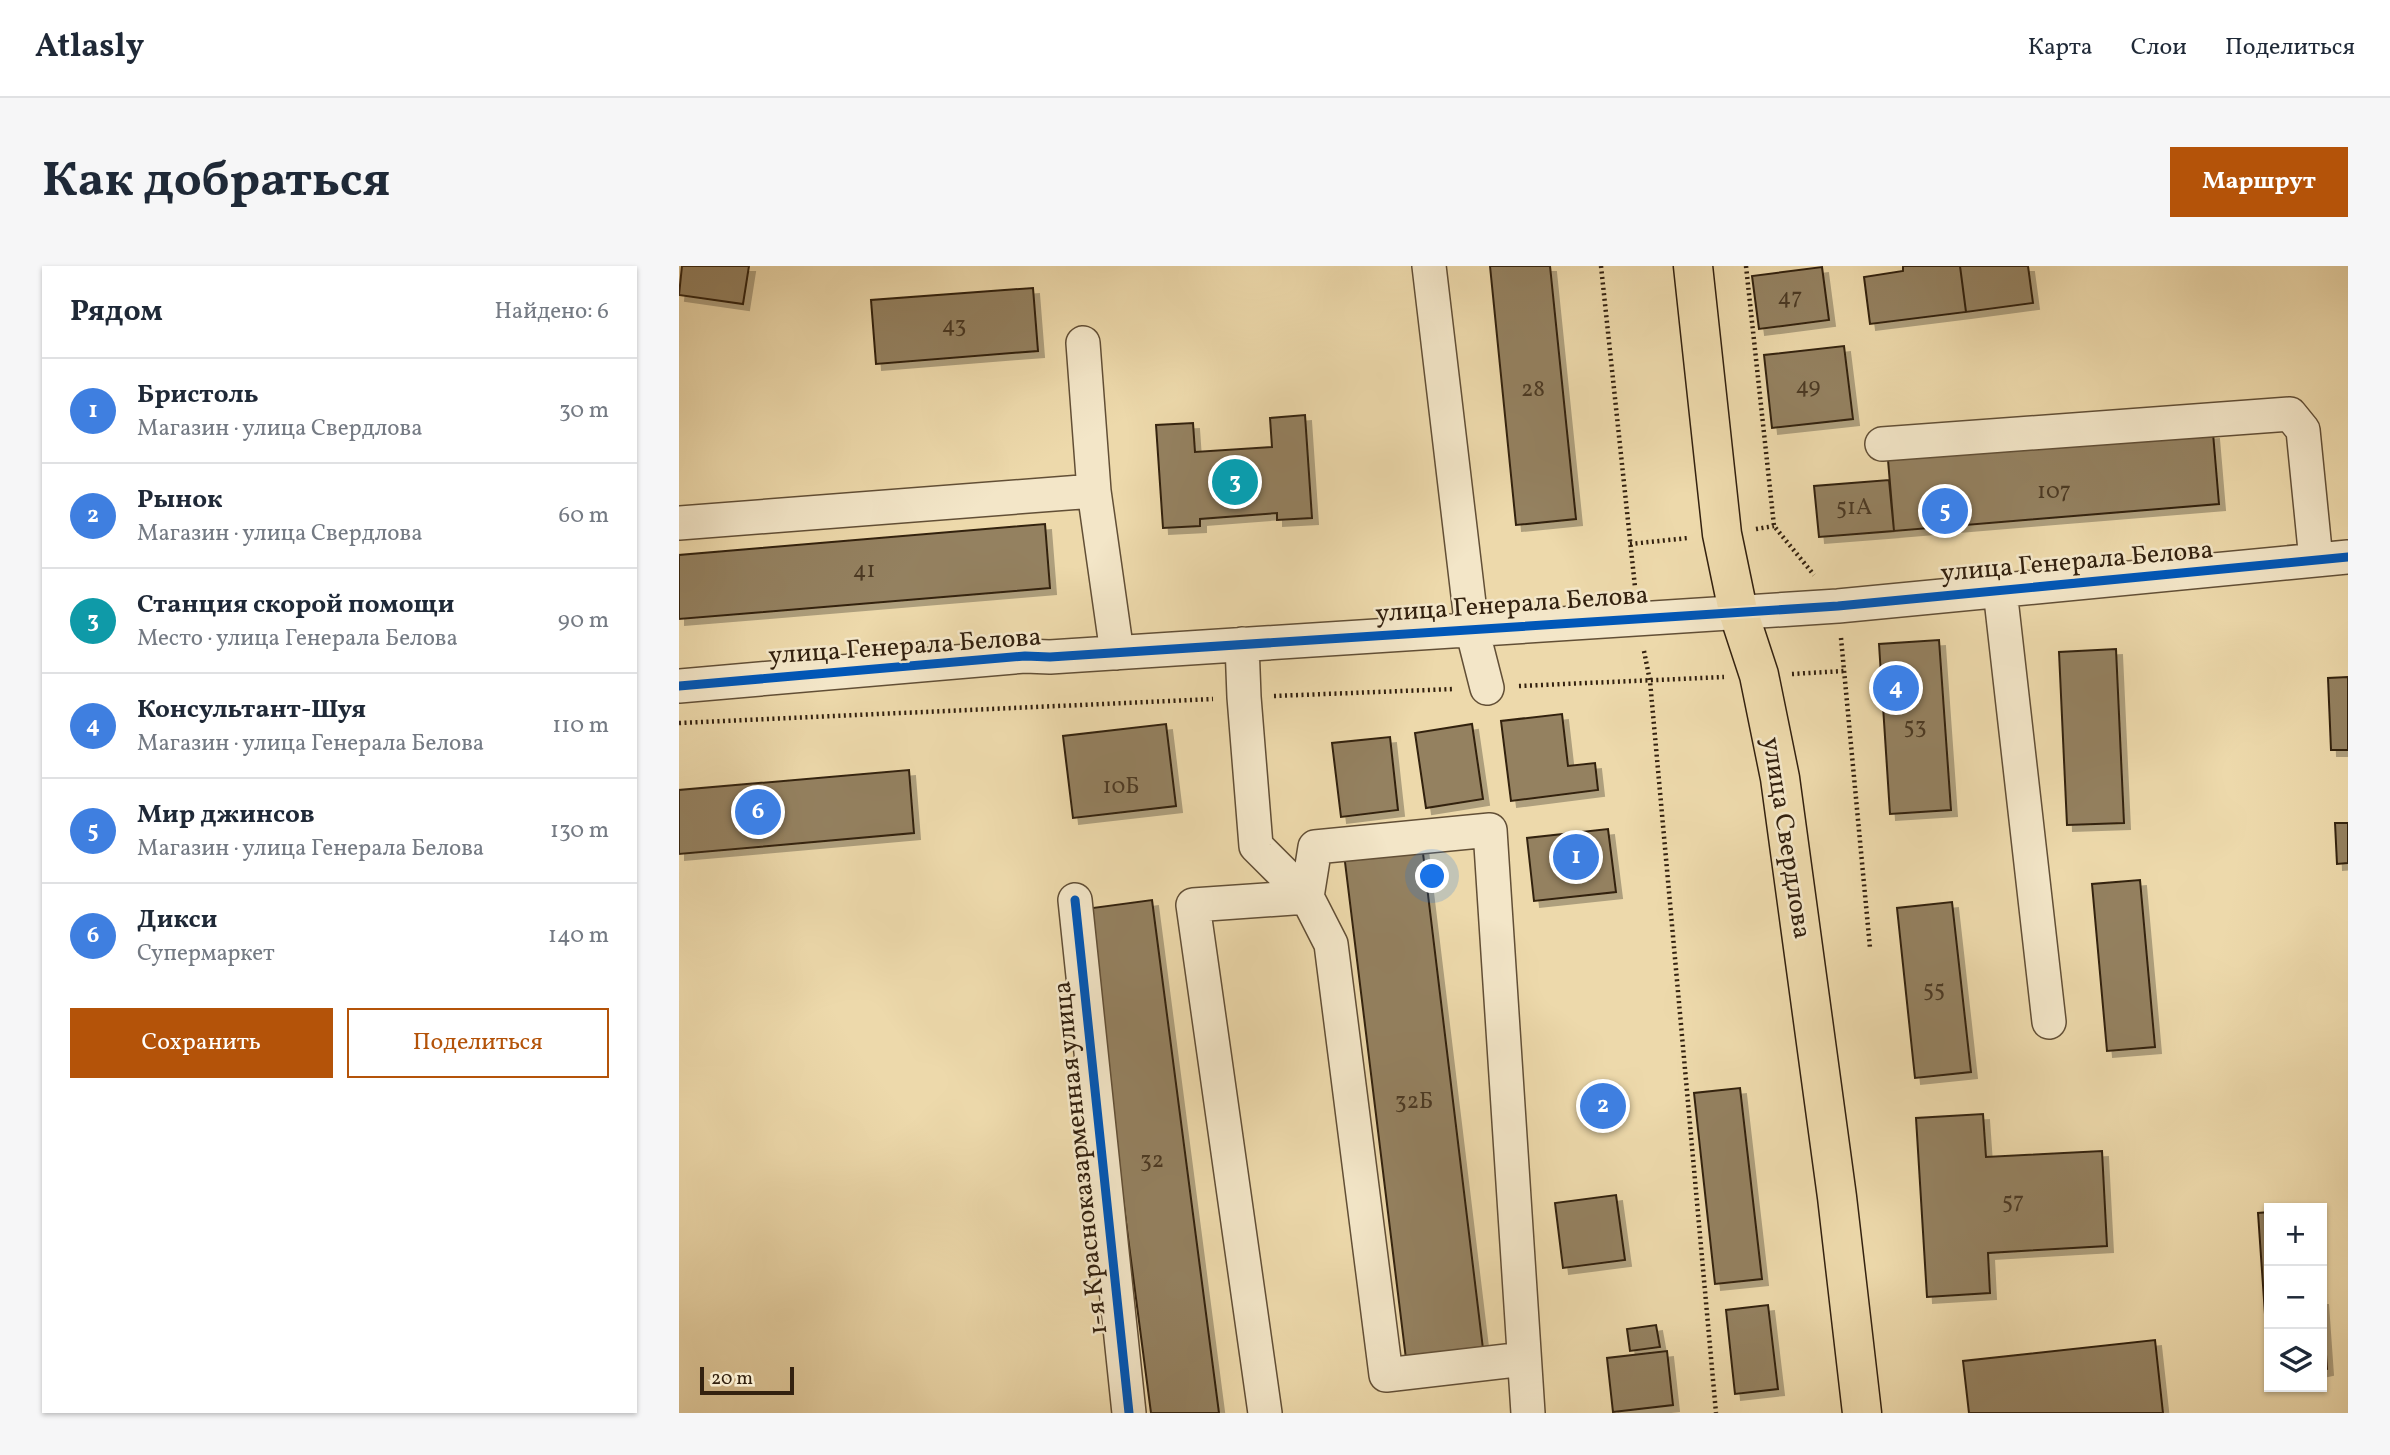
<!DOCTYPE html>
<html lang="ru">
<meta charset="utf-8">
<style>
:root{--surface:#fff;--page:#f6f6f7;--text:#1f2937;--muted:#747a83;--line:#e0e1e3;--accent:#b45309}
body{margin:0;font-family:Vollkorn,serif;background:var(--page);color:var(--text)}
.controls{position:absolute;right:21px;bottom:21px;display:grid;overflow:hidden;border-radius:0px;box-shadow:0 2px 5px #0004}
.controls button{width:63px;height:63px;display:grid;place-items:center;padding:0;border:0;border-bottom:2px solid var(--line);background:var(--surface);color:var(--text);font:35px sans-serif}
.scale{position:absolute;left:21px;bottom:18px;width:94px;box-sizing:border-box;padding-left:7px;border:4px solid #33210f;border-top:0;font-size:19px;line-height:24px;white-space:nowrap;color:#33210f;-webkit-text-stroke:5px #f3e6c8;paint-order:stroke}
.you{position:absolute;left:754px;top:611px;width:24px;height:24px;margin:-18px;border:5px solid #fff;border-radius:50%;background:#1a73e8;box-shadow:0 0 0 10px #1a73e833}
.badge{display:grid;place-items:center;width:46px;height:46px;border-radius:50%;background:var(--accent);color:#fff;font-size:23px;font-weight:700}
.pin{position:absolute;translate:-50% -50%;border:4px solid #fff;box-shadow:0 2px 7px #0006}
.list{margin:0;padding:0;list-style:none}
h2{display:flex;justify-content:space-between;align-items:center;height:91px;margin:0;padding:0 28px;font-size:30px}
h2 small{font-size:23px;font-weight:400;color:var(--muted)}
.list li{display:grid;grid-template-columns:46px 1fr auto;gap:21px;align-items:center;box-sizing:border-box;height:105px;padding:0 28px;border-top:2px solid var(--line)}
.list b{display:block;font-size:26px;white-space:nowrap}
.list p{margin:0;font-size:23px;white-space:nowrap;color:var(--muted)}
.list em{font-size:23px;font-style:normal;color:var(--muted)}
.actions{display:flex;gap:14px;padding:21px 28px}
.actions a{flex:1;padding:16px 0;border:2px solid var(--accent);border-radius:0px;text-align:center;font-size:24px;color:var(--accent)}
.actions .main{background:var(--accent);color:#fff}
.icon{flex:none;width:38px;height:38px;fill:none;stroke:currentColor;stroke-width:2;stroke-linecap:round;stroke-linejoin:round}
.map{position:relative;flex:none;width:1669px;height:1147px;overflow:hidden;border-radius:0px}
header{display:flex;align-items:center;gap:42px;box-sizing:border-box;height:98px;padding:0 35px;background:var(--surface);border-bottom:2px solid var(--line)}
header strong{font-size:33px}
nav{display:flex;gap:38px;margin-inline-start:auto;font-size:24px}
.intro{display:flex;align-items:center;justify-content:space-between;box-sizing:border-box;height:168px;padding:0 42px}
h1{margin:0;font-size:49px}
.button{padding:18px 32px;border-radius:0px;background:var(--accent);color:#fff;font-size:24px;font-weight:700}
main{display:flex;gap:42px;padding:0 42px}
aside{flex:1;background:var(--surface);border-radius:0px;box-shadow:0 2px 5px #0004}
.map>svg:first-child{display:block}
.building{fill:#948160;stroke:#33210f;stroke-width:2;filter:url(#shadow)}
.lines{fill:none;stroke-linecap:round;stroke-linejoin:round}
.minor-casing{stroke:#624f36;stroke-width:36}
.major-casing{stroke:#33210f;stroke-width:41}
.path{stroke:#33210f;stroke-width:4.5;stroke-dasharray:2 3.5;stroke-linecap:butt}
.minor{stroke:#f3e6c8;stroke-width:33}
.major{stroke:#edd9ab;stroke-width:38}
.cycleway-casing{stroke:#f3e6c8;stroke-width:13}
.cycleway{stroke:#0057b8;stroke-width:9}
.labels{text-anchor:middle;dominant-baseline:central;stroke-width:5;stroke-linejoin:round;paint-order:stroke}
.number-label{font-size:23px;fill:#4b3923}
.street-label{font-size:26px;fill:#33210f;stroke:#f3e6c8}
</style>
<header>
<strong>Atlasly</strong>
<nav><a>Карта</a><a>Слои</a><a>Поделиться</a></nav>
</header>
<div class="intro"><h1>Как добраться</h1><a class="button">Маршрут</a></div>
<main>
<aside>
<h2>Рядом<small>Найдено: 6</small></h2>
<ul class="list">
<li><span class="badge" style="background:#3f7fe0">1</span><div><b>Бристоль</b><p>Магазин · улица Свердлова</p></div><em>30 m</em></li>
<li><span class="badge" style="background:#3f7fe0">2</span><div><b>Рынок</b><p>Магазин · улица Свердлова</p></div><em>60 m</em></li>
<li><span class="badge" style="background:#0f9aa8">3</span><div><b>Станция скорой помощи</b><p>Место · улица Генерала Белова</p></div><em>90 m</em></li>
<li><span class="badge" style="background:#3f7fe0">4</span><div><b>Консультант-Шуя</b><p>Магазин · улица Генерала Белова</p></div><em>110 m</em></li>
<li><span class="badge" style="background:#3f7fe0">5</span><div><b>Мир джинсов</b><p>Магазин · улица Генерала Белова</p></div><em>130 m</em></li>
<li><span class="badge" style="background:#3f7fe0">6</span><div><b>Дикси</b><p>Супермаркет</p></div><em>140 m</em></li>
</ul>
<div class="actions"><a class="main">Сохранить</a><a>Поделиться</a></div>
</aside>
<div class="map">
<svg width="1669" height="1147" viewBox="0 0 1669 1147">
<defs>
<filter id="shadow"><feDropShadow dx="6" dy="6" stdDeviation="0" flood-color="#0004"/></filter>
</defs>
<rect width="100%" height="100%" fill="#edd9ab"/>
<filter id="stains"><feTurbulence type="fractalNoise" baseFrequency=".00286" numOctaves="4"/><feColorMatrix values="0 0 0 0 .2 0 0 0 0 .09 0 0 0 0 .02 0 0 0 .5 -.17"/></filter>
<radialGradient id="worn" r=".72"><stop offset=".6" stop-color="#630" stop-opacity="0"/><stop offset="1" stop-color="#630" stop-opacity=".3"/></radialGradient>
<path class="building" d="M3,0H70L64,38L0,29Z
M811,0H871L897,253L837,259Z
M1224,0H1281L1287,46L1191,58L1185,11L1224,5Z
M1281,0H1349L1354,37L1287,46Z
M1143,1L1150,54L1080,63L1073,10Z
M354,22L359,85L197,98L192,34Z
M1165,80L1174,153L1093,162L1085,89Z
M626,149L633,252L598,254V247L521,253V260L484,262L477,159L514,157L516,186L593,181L591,152Z
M1534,167L1540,238L1215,265L1209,194Z
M1210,214L1215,265L1140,271L1135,220Z
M366,258L371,322L0,353V289Z
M1260,374L1272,544L1211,548L1200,378Z
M1437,383L1445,557L1388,559L1380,386Z
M1669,411V484H1652L1649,412Z
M883,448L889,500L916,497L919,524L832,535L822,455Z
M487,458L497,540L394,552L384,470Z
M793,458L804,533L747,542L736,467Z
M711,471L719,544L662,551L653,477Z
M230,504L235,567L0,588V524Z
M1656,557H1669V597L1658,598Z
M929,563L937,626L855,635L848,572Z
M743,579L804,1083L727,1093L665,588Z
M1461,614L1476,781L1428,785L1413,618Z
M473,634L540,1147H472L406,643Z
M1273,636L1292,806L1236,812L1218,642Z
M1061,822L1083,1013L1036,1018L1015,827Z
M1304,848L1307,891L1423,885L1428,980L1309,987L1311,1027L1248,1031L1237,852Z
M937,929L946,994L884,1002L876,937Z
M1590,946V1106L1579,947Z
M1643,1032L1648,1103L1643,1104Z
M1089,1039L1099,1123L1056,1128L1047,1044Z
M977,1059L981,1081L951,1085L948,1063Z
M1476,1074L1484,1147H1290L1284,1095Z
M988,1085L994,1139L934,1146L928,1092Z"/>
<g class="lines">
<defs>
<path id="minor" d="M750,0L793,363L808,422
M404,77L415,225
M1203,178L1611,148L1624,164L1637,294
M0,257L415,225L438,387
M1321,324L1370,756
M563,378L565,431L577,580L628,631L652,678L707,1109L845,1093
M0,420L346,390L371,391L1159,340L1669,291
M396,634L450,1147
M586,1147L514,639L628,631L636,581L811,564L849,1147"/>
<path id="major" d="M1014,0L1043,268L1059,345L1080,409L1101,512L1158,931L1183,1147"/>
</defs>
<use href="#minor" class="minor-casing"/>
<use href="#major" class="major-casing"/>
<path class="path" d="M922,0L956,321
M1067,0L1095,260L1135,309
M1077,263L1095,260
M951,278L1009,272
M1162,372L1191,682
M965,385L971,415L1037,1147
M1113,408L1165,405
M840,420L1045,411
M595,430L775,423
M0,457L534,433"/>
<use href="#minor" class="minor"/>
<use href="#major" class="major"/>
<defs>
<path id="cycleway" d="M0,420L346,390L371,391L1159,340L1669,291
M396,634L450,1147"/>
</defs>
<use href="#cycleway" class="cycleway-casing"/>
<use href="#cycleway" class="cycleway"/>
</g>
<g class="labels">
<g class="number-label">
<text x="1111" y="32">47</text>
<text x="275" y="60">43</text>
<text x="1129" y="121">49</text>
<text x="854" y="124">28</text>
<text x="1375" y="226">107</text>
<text x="1175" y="242">51А</text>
<text x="185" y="305">41</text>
<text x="1236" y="461">53</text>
<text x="442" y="521">10Б</text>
<text x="1255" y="724">55</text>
<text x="735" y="836">32Б</text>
<text x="473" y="895">32</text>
<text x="1334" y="936">57</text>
</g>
<g class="street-label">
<text transform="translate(1398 296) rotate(-5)">улица Генерала Белова</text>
<text transform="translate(833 339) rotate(-4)">улица Генерала Белова</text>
<text transform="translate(226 381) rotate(-4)">улица Генерала Белова</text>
<text transform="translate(1107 572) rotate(81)">улица Свердлова</text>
<text transform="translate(402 892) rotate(-96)">1-я Красноказарменная улица</text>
</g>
</g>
<rect width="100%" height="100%" filter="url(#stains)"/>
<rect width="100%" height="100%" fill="url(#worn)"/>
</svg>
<div class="controls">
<button>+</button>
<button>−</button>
<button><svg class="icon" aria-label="layers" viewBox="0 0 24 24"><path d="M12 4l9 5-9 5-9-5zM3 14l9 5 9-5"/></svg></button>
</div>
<div class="scale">20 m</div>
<div class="you"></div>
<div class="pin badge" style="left:897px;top:591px;background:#3f7fe0">1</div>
<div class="pin badge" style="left:924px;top:840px;background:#3f7fe0">2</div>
<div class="pin badge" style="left:556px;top:216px;background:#0f9aa8">3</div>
<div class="pin badge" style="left:1217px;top:422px;background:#3f7fe0">4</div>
<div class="pin badge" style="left:1266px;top:245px;background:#3f7fe0">5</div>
<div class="pin badge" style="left:79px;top:546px;background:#3f7fe0">6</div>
</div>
</main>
